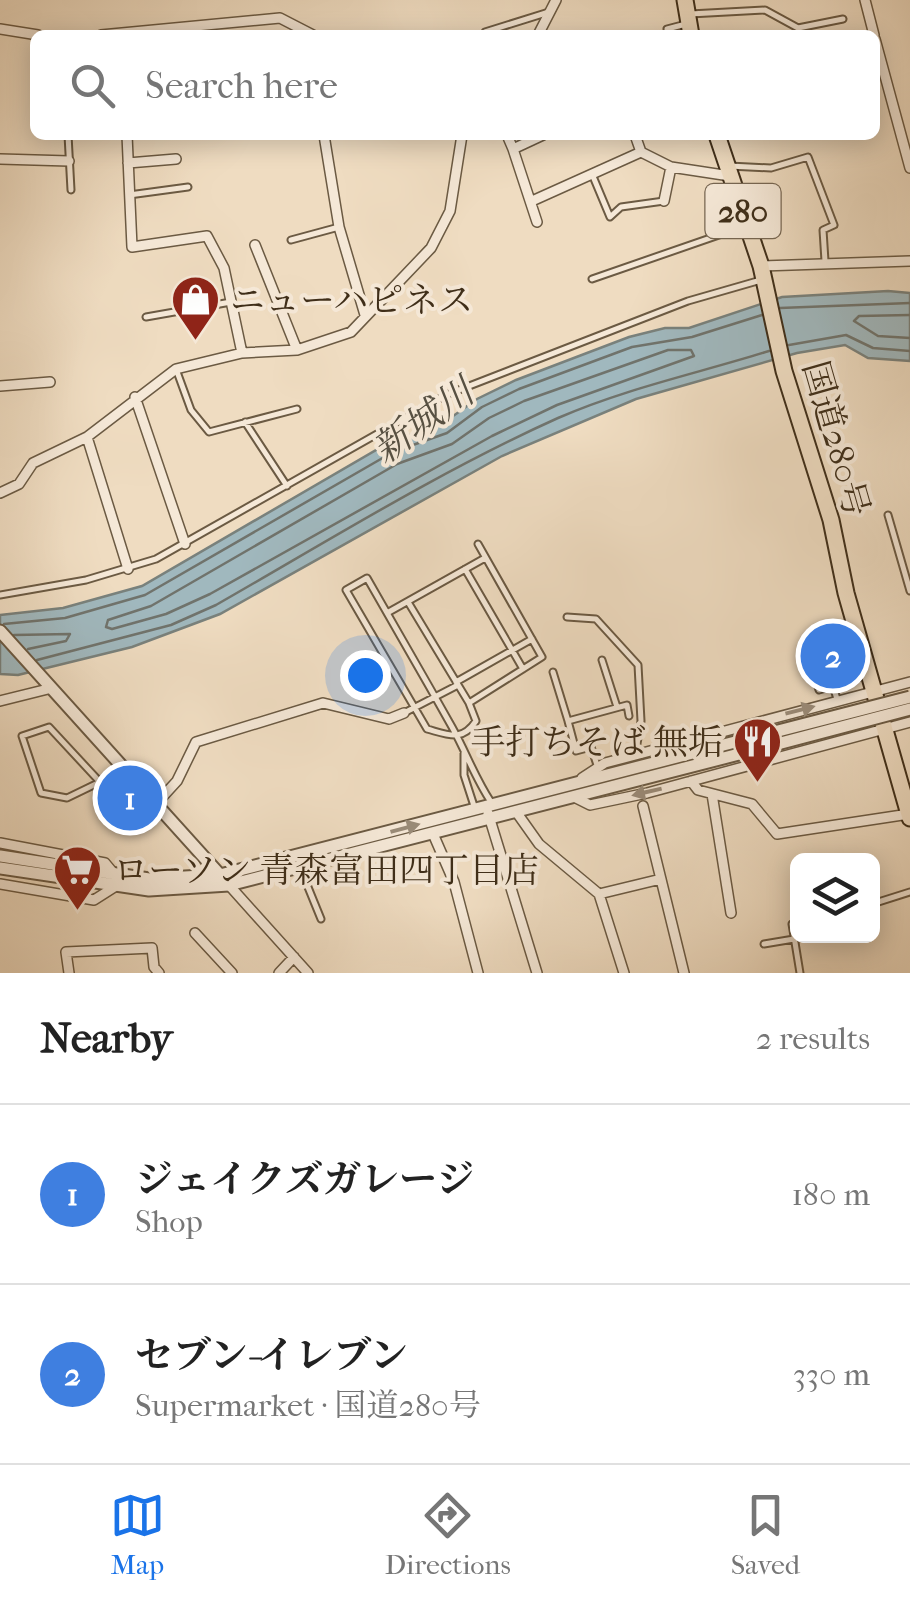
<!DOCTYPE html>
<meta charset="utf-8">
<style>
:root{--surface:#fff;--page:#f6f6f6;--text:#222;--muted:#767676;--line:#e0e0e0;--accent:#1a73e8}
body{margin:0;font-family:"IM FELL French Canon","Noto Serif JP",serif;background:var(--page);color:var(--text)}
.controls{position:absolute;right:30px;bottom:30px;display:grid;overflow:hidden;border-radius:15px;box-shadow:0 5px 25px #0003}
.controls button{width:90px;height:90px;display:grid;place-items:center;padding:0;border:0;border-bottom:2px solid var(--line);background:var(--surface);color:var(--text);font:50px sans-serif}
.you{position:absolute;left:365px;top:675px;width:35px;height:35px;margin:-25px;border:8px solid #fff;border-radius:50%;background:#1a73e8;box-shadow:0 0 0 15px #1a73e833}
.badge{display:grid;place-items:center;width:65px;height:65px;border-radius:50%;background:var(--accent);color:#fff;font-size:32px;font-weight:700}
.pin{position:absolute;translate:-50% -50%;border:5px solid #fff;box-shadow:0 2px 10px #0006}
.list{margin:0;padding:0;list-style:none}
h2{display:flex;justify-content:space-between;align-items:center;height:130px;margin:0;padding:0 40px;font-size:42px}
h2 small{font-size:32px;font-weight:400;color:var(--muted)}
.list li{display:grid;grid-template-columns:65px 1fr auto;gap:30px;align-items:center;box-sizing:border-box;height:180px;padding:0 40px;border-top:2px solid var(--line)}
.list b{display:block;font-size:38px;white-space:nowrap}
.list p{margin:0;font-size:32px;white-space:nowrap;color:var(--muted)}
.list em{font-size:32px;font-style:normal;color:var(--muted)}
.icon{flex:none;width:55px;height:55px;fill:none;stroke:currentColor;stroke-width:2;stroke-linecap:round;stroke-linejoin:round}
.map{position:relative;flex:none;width:910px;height:973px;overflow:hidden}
.search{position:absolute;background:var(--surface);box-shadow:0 5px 25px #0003;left:30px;right:30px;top:30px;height:110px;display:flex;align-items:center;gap:25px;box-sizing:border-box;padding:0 35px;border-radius:15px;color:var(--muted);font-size:38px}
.sheet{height:490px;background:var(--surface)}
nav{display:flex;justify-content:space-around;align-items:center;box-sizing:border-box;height:140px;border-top:2px solid var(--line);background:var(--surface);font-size:28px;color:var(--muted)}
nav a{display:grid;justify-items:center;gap:5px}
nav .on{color:var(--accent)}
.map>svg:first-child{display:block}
.water{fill:#a0b8be;stroke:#79817c;stroke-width:2.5}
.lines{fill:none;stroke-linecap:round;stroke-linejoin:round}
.shore{stroke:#70736c;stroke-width:2.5}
.service-casing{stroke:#6b5a43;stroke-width:9}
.minor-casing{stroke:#6b5a43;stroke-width:12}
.tertiary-casing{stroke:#6b5a43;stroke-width:15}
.trunk-casing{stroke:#3f2e19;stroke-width:19}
.service{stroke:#f5e8d7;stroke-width:5}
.minor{stroke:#f5e8d7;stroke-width:9}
.tertiary{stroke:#f5e8d7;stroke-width:11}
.trunk{stroke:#efdcc1;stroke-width:15}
.tertiary-bridge-casing{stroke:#6b5a43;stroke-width:15;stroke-linecap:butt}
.tertiary-bridge{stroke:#f5e8d7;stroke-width:11}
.oneway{fill:#9a8b78}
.labels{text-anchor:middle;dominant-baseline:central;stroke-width:8;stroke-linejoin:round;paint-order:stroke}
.shield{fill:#f5e8d7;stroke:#766652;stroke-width:2.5}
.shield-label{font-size:32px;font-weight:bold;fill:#3f2e19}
.poi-label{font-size:35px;fill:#3f2e19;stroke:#f5e8d7;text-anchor:start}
.street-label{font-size:35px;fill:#3f2e19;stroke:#f5e8d7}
.water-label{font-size:38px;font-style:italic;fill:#575042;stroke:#f5e8d7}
</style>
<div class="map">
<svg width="910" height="973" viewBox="0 0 910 973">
<rect width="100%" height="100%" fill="#efdcc1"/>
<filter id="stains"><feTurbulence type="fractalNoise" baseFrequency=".002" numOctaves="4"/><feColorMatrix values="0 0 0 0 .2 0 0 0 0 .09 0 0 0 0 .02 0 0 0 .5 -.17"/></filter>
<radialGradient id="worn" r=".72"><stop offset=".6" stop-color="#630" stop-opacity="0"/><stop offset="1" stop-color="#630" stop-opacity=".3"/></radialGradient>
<path class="water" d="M888,291L910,293V361L868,358L845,345L797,353L636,399L502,456L220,614L132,647L18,675L0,674V615L63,608L142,586L390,442L442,424L477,399L516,380L629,337L665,328H689L782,297Z"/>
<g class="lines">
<path class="shore" d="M780,308L910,303
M910,315L859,316L854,321L878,336L910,338
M789,345L846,335L873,348L910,351
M668,350H691L694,356L557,405L492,436L210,594L166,614L112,629L106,627L108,620L151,606L397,464L452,444L489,418L524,401Z
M4,624L65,618L145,595L393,452L447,433L482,407L519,389L632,347L692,337L762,315
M14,635L70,634L66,641L28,649
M37,660L171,625L216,605C328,541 440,471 558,418C627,388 699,373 769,351"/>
<defs>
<path id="service" d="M690,14L765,10L798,28L843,19
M485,32L549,12
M668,35L667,29L686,24
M68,135L71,190
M729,166L771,168L808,157L834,225L823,230L825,261
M592,174L610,217L621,207L664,201
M129,195L188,187
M291,240L339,227
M592,279L745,226
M146,317L231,302
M176,369L191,410L209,432L297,409
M245,422L287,486
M888,515L910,591
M465,569L523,669
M0,595L86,580L156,559L446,395L688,301L761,280
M408,602L469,703L476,721C462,742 449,735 427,729L346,590L367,578C395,627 424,677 452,727C466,752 475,778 491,802
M387,613L485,558
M567,617L596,619L638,665L641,721L635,755
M602,660L617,707
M553,672L568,721
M456,682L532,639
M833,686L858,678L846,632
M837,699L833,686L819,690L805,644L854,629
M469,703L542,657L478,544
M404,713L458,685
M464,753V775L475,809
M598,768L591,747L576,751L568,721L627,705L629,716
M100,782L67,798L41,793L22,736L49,727L100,782L120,768
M301,870L321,919
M872,904L910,892
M792,924L800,973
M764,944L794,939"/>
<path id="minor" d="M865,0L874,35
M0,29L38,35
M101,35L280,18L313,35
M538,35L556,0
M875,39L910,168
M127,135L132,247L207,236L224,268L242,353
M324,135L339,227L365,315
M507,135L513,149L543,135
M635,135L641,152L671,167L730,176
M513,149L537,222
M0,159L69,161
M128,163L176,159
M532,201L641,152
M664,201L671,167
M255,245L297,350
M761,266L910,261
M0,386L50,382
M135,397L185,544
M87,437L128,569
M0,493L19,484L33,463L87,437L176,369L242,353L297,350L351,332L431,248L450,211L462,135
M0,701L48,689
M582,778L605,763L910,682
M691,781L698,790L752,804L777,834L909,814
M712,794L731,913
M574,797L590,805L647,793L910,722
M155,805L177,781L196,742L323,703L389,719L404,713
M643,806L684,973
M488,813L537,973
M517,813L539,844L599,894L624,973
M434,836L454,882L478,973
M0,843L105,863L115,875
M0,884L94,900L116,886
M228,884L308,973
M599,894L661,879
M195,933L232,973
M69,973L66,952L152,948L154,967L159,973
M279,973L294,957"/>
<path id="tertiary" d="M0,631L220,875
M0,856L149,879L220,875L739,741
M0,868L149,890L229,885L743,753"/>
<path id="trunk" d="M685,0L691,35
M717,135L761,266L784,371L831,520L846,593L910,818"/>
</defs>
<use href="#service" class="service-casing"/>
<use href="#minor" class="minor-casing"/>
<use href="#tertiary" class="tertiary-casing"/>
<use href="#trunk" class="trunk-casing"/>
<use href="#service" class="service"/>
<use href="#minor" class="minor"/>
<use href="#tertiary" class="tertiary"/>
<use href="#trunk" class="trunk"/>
<defs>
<path id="tertiary-bridge" d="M739,741L910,697
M743,753L910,709"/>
</defs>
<use href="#tertiary-bridge" class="tertiary-bridge-casing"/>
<use href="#tertiary-bridge" class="tertiary-bridge"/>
</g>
<defs><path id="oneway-solid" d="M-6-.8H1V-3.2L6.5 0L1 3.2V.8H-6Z" transform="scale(2.5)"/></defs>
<g class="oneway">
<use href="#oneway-solid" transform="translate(800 710) rotate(-14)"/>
<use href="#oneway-solid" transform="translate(647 792) rotate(167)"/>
<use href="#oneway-solid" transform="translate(405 828) rotate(-15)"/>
</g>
<defs>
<symbol id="shop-pin" viewBox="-11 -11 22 30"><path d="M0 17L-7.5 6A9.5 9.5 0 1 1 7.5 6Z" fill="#8f2418" stroke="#f5e8d7"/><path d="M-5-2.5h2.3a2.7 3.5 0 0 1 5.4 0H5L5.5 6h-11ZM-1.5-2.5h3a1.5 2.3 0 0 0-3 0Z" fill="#fff"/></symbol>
<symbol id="restaurant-pin" viewBox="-11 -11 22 30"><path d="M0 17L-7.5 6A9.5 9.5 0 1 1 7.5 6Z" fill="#8f2418" stroke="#f5e8d7"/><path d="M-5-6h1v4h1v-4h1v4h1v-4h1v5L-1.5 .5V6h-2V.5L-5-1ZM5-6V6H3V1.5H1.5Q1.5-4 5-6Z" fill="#fff"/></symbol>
<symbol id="supermarket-pin" viewBox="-11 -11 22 30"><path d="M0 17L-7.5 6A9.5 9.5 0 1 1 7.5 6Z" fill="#8f2418" stroke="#f5e8d7"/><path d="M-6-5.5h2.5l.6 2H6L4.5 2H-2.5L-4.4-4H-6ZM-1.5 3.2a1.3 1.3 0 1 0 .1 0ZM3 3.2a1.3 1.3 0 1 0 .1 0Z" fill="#fff"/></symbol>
</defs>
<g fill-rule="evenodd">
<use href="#shop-pin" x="168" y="272" width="55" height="75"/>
<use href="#restaurant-pin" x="730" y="714" width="55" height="75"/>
<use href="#supermarket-pin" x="50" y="842" width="55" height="75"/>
</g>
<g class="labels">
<rect class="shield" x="705.5" y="184" width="75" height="54" rx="8"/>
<g class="shield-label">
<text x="743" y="211">280</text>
</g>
<g class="poi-label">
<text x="230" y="300">ニューハピネス</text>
<text x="723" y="742" text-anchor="end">手打ちそば 無垢</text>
<text x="113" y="870">ローソン 青森富田四丁目店</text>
</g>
<g class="street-label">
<text transform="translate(836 439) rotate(74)">国道280号</text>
</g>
<g class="water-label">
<text transform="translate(423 421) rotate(-36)">新城川</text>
</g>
</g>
<rect width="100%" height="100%" filter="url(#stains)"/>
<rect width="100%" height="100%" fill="url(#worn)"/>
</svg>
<div class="controls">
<button><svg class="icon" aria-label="layers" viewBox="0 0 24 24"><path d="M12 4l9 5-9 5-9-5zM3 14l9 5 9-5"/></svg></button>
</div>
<div class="you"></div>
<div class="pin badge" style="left:130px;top:798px;background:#3f7fe0">1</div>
<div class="pin badge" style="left:833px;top:656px;background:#3f7fe0">2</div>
<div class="search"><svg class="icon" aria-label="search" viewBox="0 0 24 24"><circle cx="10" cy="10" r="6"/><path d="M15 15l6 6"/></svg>Search here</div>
</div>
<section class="sheet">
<h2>Nearby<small>2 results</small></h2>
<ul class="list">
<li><span class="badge" style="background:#3f7fe0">1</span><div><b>ジェイクズガレージ</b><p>Shop</p></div><em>180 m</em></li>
<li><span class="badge" style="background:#3f7fe0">2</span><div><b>セブン-イレブン</b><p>Supermarket · 国道280号</p></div><em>330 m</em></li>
</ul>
</section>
<nav>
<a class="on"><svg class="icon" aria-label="map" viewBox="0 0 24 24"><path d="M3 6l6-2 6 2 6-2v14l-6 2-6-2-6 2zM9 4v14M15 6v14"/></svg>Map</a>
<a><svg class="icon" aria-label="directions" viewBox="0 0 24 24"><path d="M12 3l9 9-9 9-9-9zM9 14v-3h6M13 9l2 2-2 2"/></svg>Directions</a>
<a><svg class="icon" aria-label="saved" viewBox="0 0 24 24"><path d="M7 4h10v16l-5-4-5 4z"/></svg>Saved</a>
</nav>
